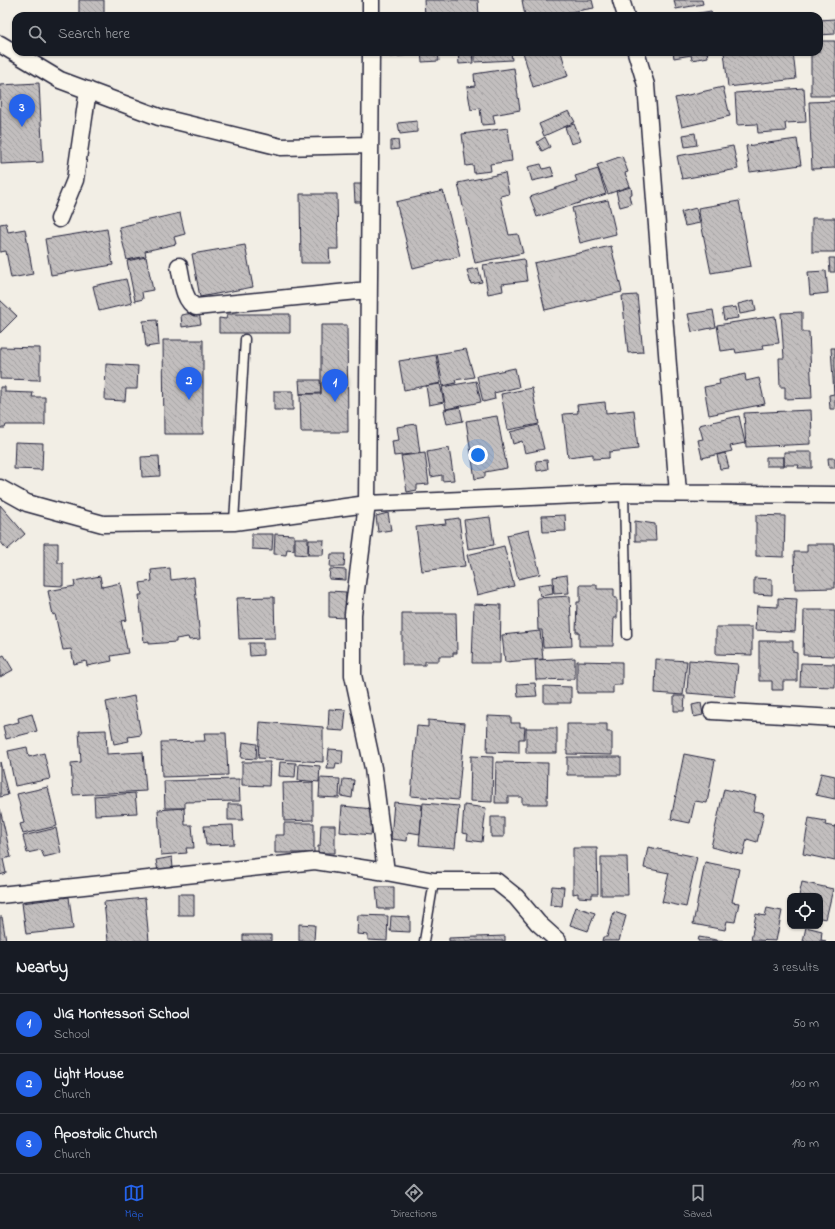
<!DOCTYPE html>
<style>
:root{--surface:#171b24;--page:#242831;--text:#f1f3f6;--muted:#9ea1a6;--line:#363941;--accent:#2563eb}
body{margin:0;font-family:"Indie Flower",sans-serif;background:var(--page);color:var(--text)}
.controls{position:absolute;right:12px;bottom:12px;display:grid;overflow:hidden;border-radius:8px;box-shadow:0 1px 3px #0004}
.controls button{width:36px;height:36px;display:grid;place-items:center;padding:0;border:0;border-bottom:1px solid var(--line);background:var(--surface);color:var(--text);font:20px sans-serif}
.you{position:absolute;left:478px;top:455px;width:14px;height:14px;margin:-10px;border:3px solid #fff;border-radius:50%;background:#1a73e8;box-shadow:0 0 0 6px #1a73e833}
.badge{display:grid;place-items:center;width:26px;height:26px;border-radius:50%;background:var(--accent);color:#fff;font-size:13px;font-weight:700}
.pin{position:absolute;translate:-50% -33px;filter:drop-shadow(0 1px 2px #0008)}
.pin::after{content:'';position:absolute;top:21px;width:14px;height:12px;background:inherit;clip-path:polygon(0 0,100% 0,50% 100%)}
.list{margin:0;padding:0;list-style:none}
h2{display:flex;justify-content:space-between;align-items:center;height:52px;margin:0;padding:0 16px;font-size:17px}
h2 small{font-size:13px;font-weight:400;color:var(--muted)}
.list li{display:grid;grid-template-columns:26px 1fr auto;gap:12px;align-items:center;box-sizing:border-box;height:60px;padding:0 16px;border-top:1px solid var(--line)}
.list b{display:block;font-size:15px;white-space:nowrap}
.list p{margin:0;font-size:13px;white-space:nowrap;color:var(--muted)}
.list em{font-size:13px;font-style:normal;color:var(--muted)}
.icon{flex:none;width:22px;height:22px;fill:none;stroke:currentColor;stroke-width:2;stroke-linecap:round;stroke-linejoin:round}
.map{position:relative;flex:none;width:835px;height:941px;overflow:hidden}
.search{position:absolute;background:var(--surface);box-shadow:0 1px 3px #0004;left:12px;right:12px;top:12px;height:44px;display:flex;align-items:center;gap:10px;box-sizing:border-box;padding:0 14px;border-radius:12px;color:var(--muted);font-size:15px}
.sheet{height:232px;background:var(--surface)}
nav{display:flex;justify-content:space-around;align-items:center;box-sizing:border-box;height:56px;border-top:1px solid var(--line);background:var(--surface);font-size:11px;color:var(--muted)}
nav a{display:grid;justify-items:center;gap:2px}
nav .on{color:var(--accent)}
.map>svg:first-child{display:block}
.building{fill:url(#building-back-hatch);stroke:#22223b}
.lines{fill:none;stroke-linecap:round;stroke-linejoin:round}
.lane-casing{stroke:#22223b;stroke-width:11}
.street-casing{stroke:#22223b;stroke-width:19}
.lane{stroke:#fbf7ec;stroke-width:8}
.street{stroke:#fbf7ec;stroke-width:16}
</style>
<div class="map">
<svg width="835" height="941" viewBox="0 0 835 941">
<defs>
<pattern id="building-back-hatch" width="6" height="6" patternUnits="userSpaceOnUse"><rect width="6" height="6" fill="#c2bebe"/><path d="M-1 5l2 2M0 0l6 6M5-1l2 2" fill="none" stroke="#a6a3a4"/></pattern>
</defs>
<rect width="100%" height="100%" fill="#f2eee5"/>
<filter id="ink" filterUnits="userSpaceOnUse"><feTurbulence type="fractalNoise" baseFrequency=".025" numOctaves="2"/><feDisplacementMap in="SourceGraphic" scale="8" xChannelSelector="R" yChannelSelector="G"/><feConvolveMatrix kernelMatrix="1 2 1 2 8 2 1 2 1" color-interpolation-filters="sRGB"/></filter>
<g filter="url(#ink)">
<path class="building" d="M79,0H104V16H79Z
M424,0H478L479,16H425Z
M522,0H592L594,8L547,16H525Z
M674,0H702L703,4L676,9Z
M711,11L712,16H681Z
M835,19V34L819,35V20Z
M819,41H835V96H811V52H819Z
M390,52H411V55L390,57Z
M421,52H438L439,61L422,62Z
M458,52H472L473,63L459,64Z
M475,52H511L512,60L475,62Z
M523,52H561L568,76L533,87Z
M673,52H709H707L708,57L692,60L691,55L674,58Z
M724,52H793L796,79L728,87Z
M514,68L520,110L493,115L495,124L482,125L480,108L471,110L467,87L475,86L474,74Z
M39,83L43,162L1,164L0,85Z
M723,87L730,116L682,127L675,98Z
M804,88L806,122L785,123L786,131L758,133L757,124L737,125L735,93Z
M835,101V168L812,169L809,102Z
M569,111L575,122L544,136L539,124Z
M417,121V132L400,134L398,123Z
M574,124L581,141L571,144L565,127Z
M508,128L512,161L490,164L491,171L474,173L473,165L466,166L462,134Z
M695,133L697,145L685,147L683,135Z
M545,137L550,147L542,151L537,142Z
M797,139L801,165L750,172L746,146Z
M398,140L399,149L391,150V141Z
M733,146L738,169L682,179L677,156Z
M622,156L628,172L625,173L630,186L608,194L597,165Z
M541,164L543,169L551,167L554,176L532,181L528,167Z
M598,169L606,194L537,217L530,197L577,181L575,176Z
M505,173L509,194L500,196L509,235L518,234L523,253L475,263L458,183Z
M354,184H363L364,202H355Z
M631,187L632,194L629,195L631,204L620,207L616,191Z
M443,191L460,256L413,268L396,202Z
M300,194H337L338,249H329L330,263H301Z
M608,200L616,234L580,243L572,208Z
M739,201L751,266L711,273L698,208Z
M696,208L700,223L685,226L681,212Z
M180,213L185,234L174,237L176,244L145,251L146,256L127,260L119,227Z
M812,218H835V252H812Z
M6,223L8,232L25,229L33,274L11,278L6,251L0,252V224Z
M107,229L113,265L51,275L45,239Z
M245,245L253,287L200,297L192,254Z
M611,246L622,292L545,310L534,263Z
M146,257L153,290L142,292L143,299L135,301L127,261Z
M829,258H835V272H830Z
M524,259L527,281L502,284L503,291L488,294L483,265Z
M478,268L482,282L471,284L467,270Z
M826,271L828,293L810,295L808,272Z
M126,279L132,303L99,311L93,286Z
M637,295L643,352L628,353L622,296Z
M0,300L17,316L0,333Z
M754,300L756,311L740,314L738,304Z
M736,307L738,318L724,320L722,309Z
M713,310L716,327L692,332L688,314Z
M199,312L201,324L182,327L181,315Z
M802,312V332H809L812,398L785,399V387H780L779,358H784L781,313Z
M227,314H290V333H219V318L226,319Z
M775,316L779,343L763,345L764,349L736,353L735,349L721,351L717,325Z
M157,320L159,345L146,347L143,321Z
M321,325H347L348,432H301L300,394H321Z
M163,340H203V434H164Z
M0,347L40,348V380L0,379Z
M831,348H835V409H830L829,395L834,394Z
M466,349L474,377L455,380L456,383L443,386L437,354Z
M436,355L441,383L404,390L399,361Z
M106,364L138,366L137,389H126L125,401L105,400Z
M515,368L519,387L494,393L495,399L483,402L477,376Z
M745,374L746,381L759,378L765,404L709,415L704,387L720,384L719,380Z
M299,380H320L321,393L300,394Z
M476,381L481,402L446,409L442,387Z
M440,384L444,402L429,405L426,386Z
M0,387H5V392L33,393L32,397H45V425H6L5,428H0Z
M532,388L539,424L508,430L501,394Z
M274,391H293V410H274Z
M605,402L606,413L634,410L638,449L609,452V458L593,459V454L568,457L563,414L578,413L577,405Z
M460,407L463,421L447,424L444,410Z
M811,410L812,436L810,437V444L746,447L744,413Z
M497,416L507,468L485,472V477L475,479L466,421Z
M739,416L745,443L730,446L732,451L702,458L698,440L703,439L699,425Z
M416,424L420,453L394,456L392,441L399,440L397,427Z
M538,425L544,449L525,453L522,441L513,444L510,432Z
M15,442L43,443L42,470L14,469Z
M449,448L454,480L442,481V475L431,477L427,452Z
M784,452H812V468H798L799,465H784Z
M425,453L429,484L417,485V490L407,492L401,456Z
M725,453L729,468L720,469L717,455Z
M159,456L160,476L142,477L141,457Z
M766,457H784V466H766Z
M828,458H835V468H829Z
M547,460L548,469L537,471L536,461Z
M0,505L25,534L7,550L0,541Z
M388,513L391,530L378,532L376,516Z
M565,515L566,531L543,532L542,516Z
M756,515L785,516L784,557L756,556Z
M490,517L494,545L468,549L464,520Z
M459,518L465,566L422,571L416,527L446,524L445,520Z
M635,521L655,524L656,541H635Z
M529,530L540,574L518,579L507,535Z
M252,534H273L272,550L252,549Z
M275,534L294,535V550L287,549L286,555L274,554Z
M295,538H308V555L295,554Z
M309,540H324L323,555H308Z
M44,543H58V563H63V586L44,585Z
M807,544H835V588L795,589L794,552H807Z
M504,546L514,586L477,595L467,555Z
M331,554H345L344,567H330Z
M170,568L171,580L194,577L200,639L189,640L188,637L176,639V642L149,644V641L144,642L139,595H142L140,583L152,581L151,570Z
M330,569L346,570V580L329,579Z
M567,575L569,593L554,594L553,577Z
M100,576L102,587L120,583L127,620L121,621L128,653L111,656L112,661L87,666L86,661L74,664L71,649L63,650L55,614L53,615L48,591L75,586L74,581Z
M754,578L772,579V595L754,594Z
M552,583L553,594L540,596L538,585Z
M580,585H597V589H614V598H617V618H614L613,646H579V632H576L577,602H580Z
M329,591L346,592L345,618L329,617Z
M570,596L572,646L543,647L542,630H538L537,598Z
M274,597L275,638L239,639L237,598Z
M778,598L797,599L795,632L755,630L757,606L778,607Z
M474,604L501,605L500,663H472Z
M804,610H835V656L803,655Z
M402,613H456L457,653H453V656H439V661H425V665H402Z
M716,627H752V655L716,654Z
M540,631L543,659L505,662L502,635Z
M759,641H793V652L797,653V681H783V690H772V681H759Z
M249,643H263V655L250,656Z
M4,655L13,670L0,677V657Z
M575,658V679L536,680L535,660Z
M656,659L687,661L683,695L655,693Z
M689,660L738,664L735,697L687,693Z
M577,661L622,662V685H613V693H577Z
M801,663L835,664V687L800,686Z
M535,683L537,696L518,697L517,684Z
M544,686L571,687V703H544Z
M134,696L141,735L128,737L129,741L114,744L106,702Z
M674,696H685L684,711H674Z
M701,703L703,715L694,717L692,705Z
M329,709L346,710L344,731L328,730Z
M32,714L37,731L6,739L3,726L19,722L18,718Z
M488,716L511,717V723H520V727H525L524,739H519V753L487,752Z
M428,720L465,723L458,800L411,796L417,726L428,727Z
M260,722L323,727V762L258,758Z
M567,724H607V732H612V755L567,754Z
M526,728H557V753H526Z
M106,730L107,754L143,752L146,791L73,795L71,763L81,762L79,731Z
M204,733H226L228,775L162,777L161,742L205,741Z
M243,742L257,744L256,759L241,758Z
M27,747L29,757L44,753L50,779L15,786L8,751Z
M329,749L343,750L342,764L336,763L335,769H327Z
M684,754L715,760L707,803L695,801L690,823L671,819Z
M471,756L493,757L492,802L470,801Z
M567,757H621V775H567Z
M0,762L8,795L0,797Z
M242,762H270L269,786L242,785Z
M280,762L296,763L295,777L279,776Z
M496,762L548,763L547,804H522V797H508V803H495Z
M299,764L320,766L319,782L298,780Z
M821,773L835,776V799L816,795Z
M320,778L340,779L339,798L319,797Z
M239,779L240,801L185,802V808H165L164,781Z
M343,779L354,780L352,798L341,796Z
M313,782V820L284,821L283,783Z
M48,787L57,826L23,834L20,824L24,823L17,794Z
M724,789L756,796L753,811L764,813L757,842L747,839L743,855L711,847Z
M135,793L137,813L95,815L94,796Z
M394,802L422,805L420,834L408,832L407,841L391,839Z
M423,803L459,806L455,848L419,845Z
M228,804H242L243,820H228Z
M464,805L486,808L482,842L467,840L468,834L462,833Z
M342,806L373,809L371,835L340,832Z
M184,808L185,825H192L194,848H186L187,853L161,855L158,810Z
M0,809L11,857L3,859L6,873L0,875Z
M491,817H504V837H491Z
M809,818L826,821L825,825L835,827V825V861L803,854Z
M284,823H314V853H275V835H284Z
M233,825L234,844L206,845L204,826Z
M321,825H335V853H318V846H320Z
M56,828L61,853L44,857L41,850L27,853L23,836Z
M648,847L697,857L686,907L662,902L669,873L644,868Z
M573,848H597L598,894H592V898L578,897V893L573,894Z
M172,857L173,868L158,871L156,860Z
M601,857H627L628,895H601Z
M705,862L739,869L732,902L739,903L735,922L727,921L725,930L693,924Z
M802,882L833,889L826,919L820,918V896H799Z
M552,886L564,887L562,906L550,905Z
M376,887H394V909H378Z
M178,894H194V915H178Z
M69,897L73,929L26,934L22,903Z
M145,898L149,941H108L104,902Z
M576,907L595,913L588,931L570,925Z
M767,908L782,911L776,941L751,940L756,914L765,916Z
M614,912L626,916L619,941H602L603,937H607Z
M358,915L388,916L387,941L368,940V935L357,934Z
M391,916L410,917V932L390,931Z
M0,917H2L6,941H0Z
M299,924L315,925L314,941H299Z
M806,927L822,931L821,940L826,941H803Z
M243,935H271V941H243Z
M505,936V941H449V938Z
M699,937L723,941H698Z"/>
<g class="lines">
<defs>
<path id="lane" d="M624,493L627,635
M234,522L245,339
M424,941L434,881"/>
<path id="street" d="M621,0L626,16
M371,16V0
M0,44L60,80L159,117L281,147L369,145
M371,52L367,504L353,614V675L373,768L386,872
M636,52L646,85L678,493
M59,219L75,180L88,90
M179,266C182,279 183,301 196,307L368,290
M0,488L27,503L103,524L234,522L367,504L624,493L835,495
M712,711L835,718
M0,895L315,861L386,872L434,881H496L516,897L538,923L558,941"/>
</defs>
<use href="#lane" class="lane-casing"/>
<use href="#street" class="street-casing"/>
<use href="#lane" class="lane"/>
<use href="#street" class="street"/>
</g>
</g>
</svg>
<div class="controls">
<button><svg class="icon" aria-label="locate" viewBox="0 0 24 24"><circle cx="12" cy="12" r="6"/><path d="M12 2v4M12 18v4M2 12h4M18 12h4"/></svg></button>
</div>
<div class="you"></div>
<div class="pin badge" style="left:335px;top:402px">1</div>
<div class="pin badge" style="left:189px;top:400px">2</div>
<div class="pin badge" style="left:22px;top:127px">3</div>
<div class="search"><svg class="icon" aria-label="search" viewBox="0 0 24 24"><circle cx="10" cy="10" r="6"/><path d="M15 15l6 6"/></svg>Search here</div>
</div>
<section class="sheet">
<h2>Nearby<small>3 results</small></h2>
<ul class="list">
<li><span class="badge">1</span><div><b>JIG Montessori School</b><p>School</p></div><em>50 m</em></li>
<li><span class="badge">2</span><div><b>Light House</b><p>Church</p></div><em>100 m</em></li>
<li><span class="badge">3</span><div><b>Apostolic Church</b><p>Church</p></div><em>190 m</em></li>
</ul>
</section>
<nav>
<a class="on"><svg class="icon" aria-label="map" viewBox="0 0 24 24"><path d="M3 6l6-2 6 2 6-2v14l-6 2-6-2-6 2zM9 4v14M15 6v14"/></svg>Map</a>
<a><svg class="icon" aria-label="directions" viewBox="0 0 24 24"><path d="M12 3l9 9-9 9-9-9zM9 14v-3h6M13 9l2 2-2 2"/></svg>Directions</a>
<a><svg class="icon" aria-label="saved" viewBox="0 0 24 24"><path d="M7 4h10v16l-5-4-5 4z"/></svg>Saved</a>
</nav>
